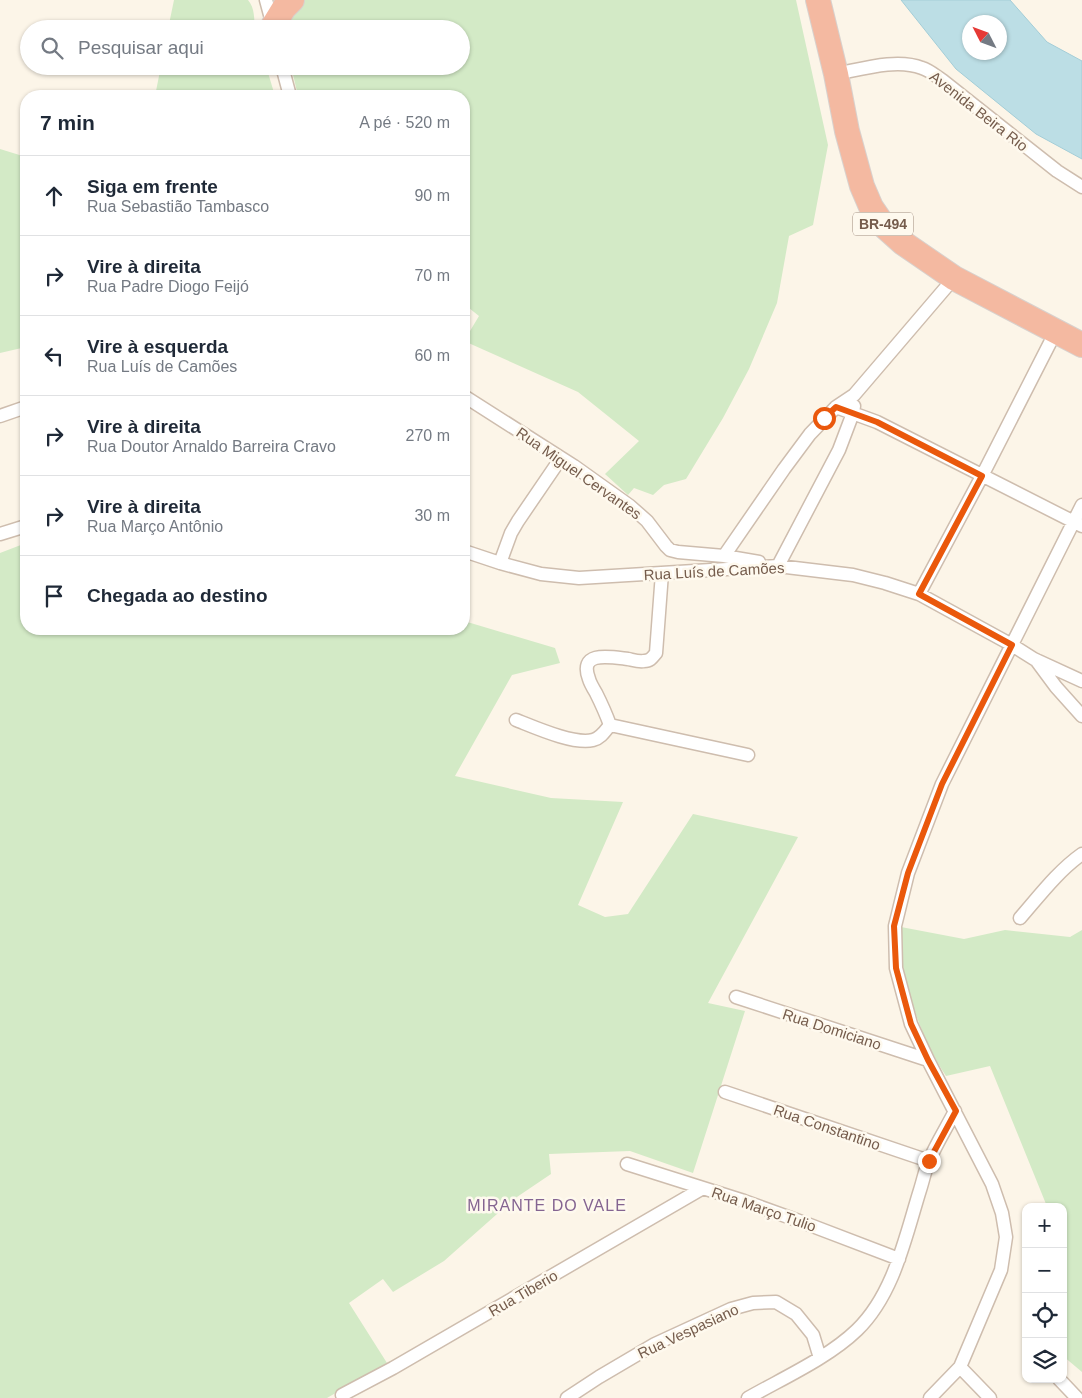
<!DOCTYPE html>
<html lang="pt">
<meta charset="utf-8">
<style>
:root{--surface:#fff;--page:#f2f2f3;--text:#1f2937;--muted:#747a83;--line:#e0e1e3}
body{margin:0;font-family:Helvetica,sans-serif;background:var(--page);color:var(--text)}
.controls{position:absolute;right:15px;bottom:15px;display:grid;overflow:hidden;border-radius:10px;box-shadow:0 1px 4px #0004}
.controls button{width:45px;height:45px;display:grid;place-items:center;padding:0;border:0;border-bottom:1px solid var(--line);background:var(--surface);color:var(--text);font:25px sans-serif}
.compass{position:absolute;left:962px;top:15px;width:45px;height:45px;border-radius:50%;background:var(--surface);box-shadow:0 1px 4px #0004;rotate:312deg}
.stop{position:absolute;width:15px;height:15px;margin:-11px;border:4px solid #ea580c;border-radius:50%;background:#fff}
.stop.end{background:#ea580c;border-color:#fff;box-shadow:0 1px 5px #0008}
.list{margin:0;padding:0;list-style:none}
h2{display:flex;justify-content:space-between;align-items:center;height:65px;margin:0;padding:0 20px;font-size:21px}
h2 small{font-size:16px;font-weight:400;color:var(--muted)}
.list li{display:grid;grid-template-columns:32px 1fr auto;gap:15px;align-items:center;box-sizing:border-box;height:80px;padding:0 20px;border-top:1px solid var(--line)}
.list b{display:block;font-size:19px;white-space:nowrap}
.list p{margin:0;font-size:16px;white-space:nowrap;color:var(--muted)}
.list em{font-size:16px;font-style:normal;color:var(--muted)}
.icon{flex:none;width:28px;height:28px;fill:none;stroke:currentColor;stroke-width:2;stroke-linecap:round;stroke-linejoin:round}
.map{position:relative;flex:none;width:1082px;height:1398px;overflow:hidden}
.search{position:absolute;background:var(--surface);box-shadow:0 1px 4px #0004;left:20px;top:20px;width:450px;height:55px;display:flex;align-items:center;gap:12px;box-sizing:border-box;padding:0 18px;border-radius:28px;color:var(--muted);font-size:19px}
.panel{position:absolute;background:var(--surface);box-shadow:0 1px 4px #0004;left:20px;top:90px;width:450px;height:545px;border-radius:20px}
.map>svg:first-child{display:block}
.green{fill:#d3eac6}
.water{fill:#bcdee5;stroke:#a3cdd7;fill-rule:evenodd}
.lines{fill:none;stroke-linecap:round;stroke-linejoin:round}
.street-casing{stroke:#cebdae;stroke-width:15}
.highway-casing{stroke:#d8d1cd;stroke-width:26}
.street{stroke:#fff;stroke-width:12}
.highway{stroke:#f4b9a1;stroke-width:24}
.route{stroke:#ea580c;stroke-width:6}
.labels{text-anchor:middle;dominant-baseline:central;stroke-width:5;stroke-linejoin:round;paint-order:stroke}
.shield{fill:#fef9ee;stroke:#9e8b7d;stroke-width:1}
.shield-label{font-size:14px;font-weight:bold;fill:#755c4c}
.street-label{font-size:15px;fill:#755c4c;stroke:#fef9ee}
.neighbourhood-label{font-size:16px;letter-spacing:1px;fill:#846491;stroke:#fef9ee}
</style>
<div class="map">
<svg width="1082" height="1398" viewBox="0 0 1082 1398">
<rect width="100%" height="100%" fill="#fcf5e8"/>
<path class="green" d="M174,0H248C255,8 254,19 255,29H168Z
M302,0H796L828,145L813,225L789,236L777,303L749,369L723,418L686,479L664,485L653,495L634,488L628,495L605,474L639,441L578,392L464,341L479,316L464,304V96H298L291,66H461V29H284Z
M161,66H266L275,96H155Z
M0,149L26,157V347L0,353Z
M26,543V629H464V621L555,648L560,663L512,675L455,776L551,798L623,802L578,905L605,917L628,914L693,814L798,837L708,1003L745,1011L693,1173L630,1151L549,1154L551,1174L514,1199L444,1261L393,1292L383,1279L349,1303L387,1363L327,1398H0V553Z
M901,927L964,939L1005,930L1070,937L1082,930V1372L1063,1356V1207H1048L1046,1204L990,1066L946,1076C924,1043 909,1001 902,961C900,950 901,938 901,927Z"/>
<path class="water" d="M901,0H1010L1047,42L1082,61V159L1036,134L956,69ZM970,22H1000V52H970Z"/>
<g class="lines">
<defs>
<path id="street" d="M266,0L273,26
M282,66L290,96
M836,74C862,69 897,58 922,68C929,70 936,76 942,80L1057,171L1082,187
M464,396L574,466L630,506L647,521L666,546L670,550L678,552L724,556L759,562
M836,407L877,422L1082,526
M0,416L26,407
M0,534L26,526
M464,551L500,563L541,574L579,578L778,566L853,575L885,583L919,594L1012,645L1034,659L1082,681
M724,556L784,469L810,434L836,407L854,395L954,278
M500,563L511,533L518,521L561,458
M778,566L839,450L853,413L854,406
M919,594L982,476L1056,331
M1036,660L1056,687L1082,716
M516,720C534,727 574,745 593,740C601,738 605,731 610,725C606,714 601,703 596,693C593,688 590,683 589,679C578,650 611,657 628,659C633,660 639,662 644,661C650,661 652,658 656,653L662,573
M610,725L748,755
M1020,918C1040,895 1058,871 1082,854
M736,997L928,1060
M725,1092L929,1161
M627,1164L744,1201L802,1222L899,1259
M1059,1379L1077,1398
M342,1395L393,1368L703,1188
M567,1398L599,1377L655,1344L731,1309L753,1303L776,1302L796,1314L813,1335L820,1358
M748,1398C783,1378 828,1358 857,1330C894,1294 905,1238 920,1190C923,1181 925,1170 929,1161C936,1144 947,1127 955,1111
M930,1398L960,1367
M990,1398L960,1367L1001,1270L1006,1237L1002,1213L992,1184L928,1060L911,1024L896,968L895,926L908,873L942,784L1082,505"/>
<path id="highway" d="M818,0L836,74L847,131L862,186L871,207L884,226L903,243L954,278L1082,345
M273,26L284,8L292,0"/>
</defs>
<use href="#street" class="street-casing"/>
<use href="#highway" class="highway-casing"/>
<use href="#street" class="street"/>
<use href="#highway" class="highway"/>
</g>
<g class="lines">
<path class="route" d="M824,418L836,407L877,422L982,476L919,594L1012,645L942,784L908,873L894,926L896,968L911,1024L928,1060L956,1111L929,1161"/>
</g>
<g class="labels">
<rect class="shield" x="853" y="212.5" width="60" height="23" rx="4"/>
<g class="shield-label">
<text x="883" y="224">BR-494</text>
</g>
<g class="street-label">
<text transform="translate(979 111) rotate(38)">Avenida Beira Rio</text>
<text transform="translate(579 473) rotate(35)">Rua Miguel Cervantes</text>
<text transform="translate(714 571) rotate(-3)">Rua Luís de Camões</text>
<text transform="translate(832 1029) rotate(18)">Rua Domiciano</text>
<text transform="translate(827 1127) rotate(19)">Rua Constantino</text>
<text transform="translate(764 1209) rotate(19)">Rua Março Tulio</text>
<text transform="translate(523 1293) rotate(-30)">Rua Tiberio</text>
<text transform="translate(688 1331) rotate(-25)">Rua Vespasiano</text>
</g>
<g class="neighbourhood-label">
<text x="547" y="1205">MIRANTE DO VALE</text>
</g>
</g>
</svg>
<div class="controls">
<button>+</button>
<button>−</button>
<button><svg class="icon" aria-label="locate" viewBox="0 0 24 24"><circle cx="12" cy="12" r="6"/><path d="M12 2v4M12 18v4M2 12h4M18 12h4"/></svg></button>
<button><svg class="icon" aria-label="layers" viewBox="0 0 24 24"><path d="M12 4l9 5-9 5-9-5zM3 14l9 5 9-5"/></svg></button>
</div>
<svg class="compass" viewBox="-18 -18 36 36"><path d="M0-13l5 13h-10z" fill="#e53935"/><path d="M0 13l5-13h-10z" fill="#747a83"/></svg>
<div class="stop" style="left:824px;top:418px"></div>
<div class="stop end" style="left:929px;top:1161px"></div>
<div class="search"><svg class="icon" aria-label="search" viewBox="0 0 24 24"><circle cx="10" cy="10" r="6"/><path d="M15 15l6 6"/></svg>Pesquisar aqui</div>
<section class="panel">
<h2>7 min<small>A pé · 520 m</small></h2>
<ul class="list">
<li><svg class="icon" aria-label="ahead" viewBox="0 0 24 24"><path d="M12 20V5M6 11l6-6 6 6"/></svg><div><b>Siga em frente</b><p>Rua Sebastião Tambasco</p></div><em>90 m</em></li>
<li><svg class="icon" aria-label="right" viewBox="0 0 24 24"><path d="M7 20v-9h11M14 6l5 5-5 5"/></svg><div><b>Vire à direita</b><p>Rua Padre Diogo Feijó</p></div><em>70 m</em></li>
<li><svg class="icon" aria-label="left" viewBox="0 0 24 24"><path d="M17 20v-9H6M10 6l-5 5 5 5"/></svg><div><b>Vire à esquerda</b><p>Rua Luís de Camões</p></div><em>60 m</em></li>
<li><svg class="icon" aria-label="right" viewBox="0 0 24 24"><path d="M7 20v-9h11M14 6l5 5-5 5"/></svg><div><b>Vire à direita</b><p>Rua Doutor Arnaldo Barreira Cravo</p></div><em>270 m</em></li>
<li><svg class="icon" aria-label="right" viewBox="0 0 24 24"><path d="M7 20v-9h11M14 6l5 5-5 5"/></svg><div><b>Vire à direita</b><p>Rua Março Antônio</p></div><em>30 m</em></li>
<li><svg class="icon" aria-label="arrive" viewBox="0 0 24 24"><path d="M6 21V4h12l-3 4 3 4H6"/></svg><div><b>Chegada ao destino</b></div></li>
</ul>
</section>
</div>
